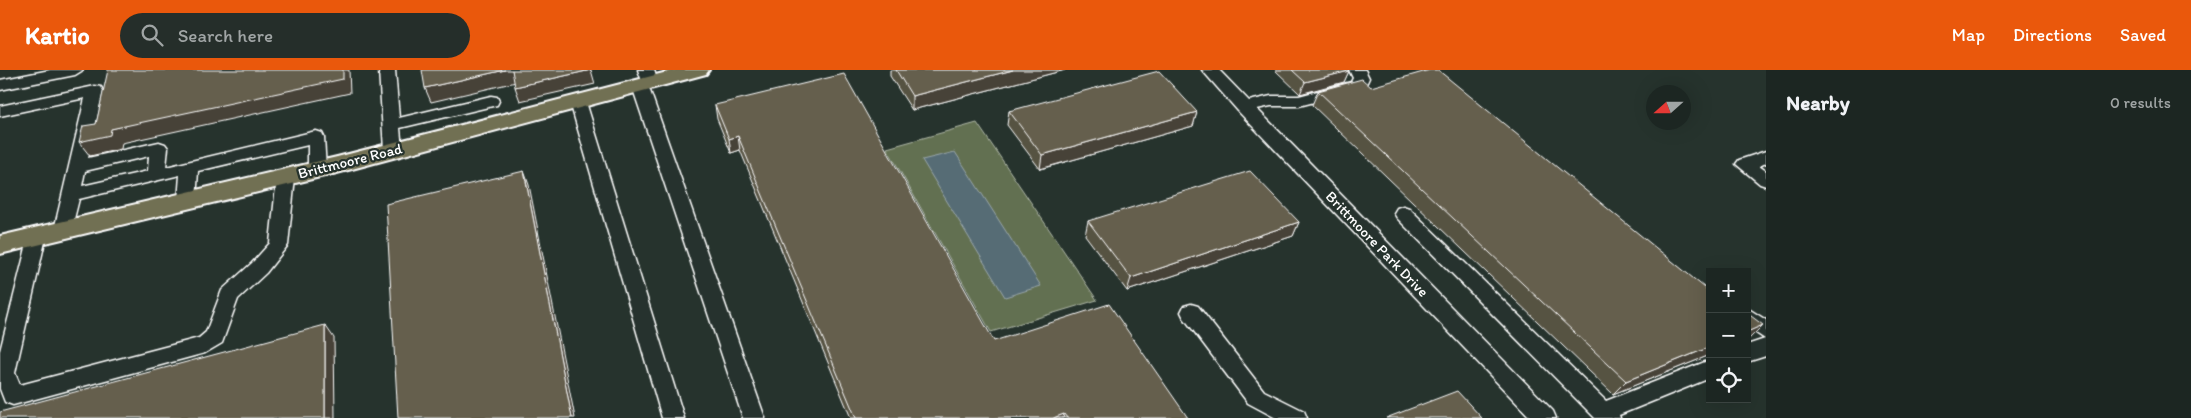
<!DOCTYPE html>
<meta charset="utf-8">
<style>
:root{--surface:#1c2622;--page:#252e2a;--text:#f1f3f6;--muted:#a0a5a5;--line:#3a4340;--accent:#ea580c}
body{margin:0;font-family:Itim,sans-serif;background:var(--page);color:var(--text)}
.controls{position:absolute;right:15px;bottom:15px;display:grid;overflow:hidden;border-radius:0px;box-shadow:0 5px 20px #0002}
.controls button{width:45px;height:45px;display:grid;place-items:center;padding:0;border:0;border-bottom:1px solid var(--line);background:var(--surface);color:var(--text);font:25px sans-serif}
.compass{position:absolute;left:1646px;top:15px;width:45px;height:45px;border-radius:50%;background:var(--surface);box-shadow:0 5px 20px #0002;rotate:249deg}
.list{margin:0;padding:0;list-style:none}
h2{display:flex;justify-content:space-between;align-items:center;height:65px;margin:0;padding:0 20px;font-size:21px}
h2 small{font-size:16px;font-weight:400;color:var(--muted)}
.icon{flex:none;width:28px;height:28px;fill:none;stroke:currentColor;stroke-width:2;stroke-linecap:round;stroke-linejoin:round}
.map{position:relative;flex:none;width:1766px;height:348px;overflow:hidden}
header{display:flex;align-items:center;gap:30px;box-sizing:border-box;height:70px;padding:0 25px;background:var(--accent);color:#fff}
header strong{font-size:24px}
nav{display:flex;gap:28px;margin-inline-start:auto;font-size:18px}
.search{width:350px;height:45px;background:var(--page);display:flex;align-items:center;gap:12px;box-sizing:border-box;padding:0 18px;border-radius:28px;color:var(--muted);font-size:19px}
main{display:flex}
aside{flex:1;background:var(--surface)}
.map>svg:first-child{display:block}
.green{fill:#627051;stroke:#b0b8a8}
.water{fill:#566c74;stroke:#9aa7ac}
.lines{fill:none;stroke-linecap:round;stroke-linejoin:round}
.minor-casing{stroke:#fff;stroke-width:3}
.major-casing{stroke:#fff;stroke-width:4}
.minor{fill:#26332d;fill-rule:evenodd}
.major{fill:#716f52;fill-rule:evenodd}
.wall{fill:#575243;stroke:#fff}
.shaded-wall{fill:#474237;stroke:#fff}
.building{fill:#655f4e;stroke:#fff}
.labels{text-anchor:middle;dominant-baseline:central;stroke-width:4.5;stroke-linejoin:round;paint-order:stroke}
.street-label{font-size:15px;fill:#fff;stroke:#26332d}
</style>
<header>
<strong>Kartio</strong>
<div class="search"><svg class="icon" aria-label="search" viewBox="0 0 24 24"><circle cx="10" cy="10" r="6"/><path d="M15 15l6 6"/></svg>Search here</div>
<nav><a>Map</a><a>Directions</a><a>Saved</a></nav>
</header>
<main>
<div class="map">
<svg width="1766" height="348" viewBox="0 0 1766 348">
<rect width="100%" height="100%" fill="#26332d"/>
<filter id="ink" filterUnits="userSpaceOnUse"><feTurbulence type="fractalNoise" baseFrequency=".02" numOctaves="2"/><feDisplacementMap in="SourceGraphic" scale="10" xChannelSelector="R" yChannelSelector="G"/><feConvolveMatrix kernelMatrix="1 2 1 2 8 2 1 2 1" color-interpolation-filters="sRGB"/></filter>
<g filter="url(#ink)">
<path class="green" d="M977,53L1097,230L991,262L887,78Z"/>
<path class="water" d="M955,82L1041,216L1005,227L922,90Z"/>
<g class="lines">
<defs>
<path id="minor" d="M50,0H83L75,5L0,20V10Z
M379,0H395L399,48L491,26L497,27L499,31L497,35L400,58L402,80L399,84H387L384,80Z
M638,0H654L658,13L656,17L649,18L765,348H743L632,16L634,12L642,11Z
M1202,0H1219L1249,31L1271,26H1299L1351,12L1353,8L1349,0H1365L1369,8L1364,19L1299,36H1271L1257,39L1553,341L1556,348H1531L1238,41Z
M95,16L101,17L103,21L88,88L159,72L165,74L168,78L166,97L316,61L322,63L324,67L326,99L323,103L317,105L311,103L308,99V75L198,101L196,131L193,136L187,137L181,136L178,131L180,105L79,129L70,165L63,167L56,165L54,160L85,28L0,46V36ZM149,86L148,101L82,116L85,101Z
M578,27L584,28L586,32L684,348H662L570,32L572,28Z
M1766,81V93L1759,96L1766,101V116L1760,114L1736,94L1739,90Z
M286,101L292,103L295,107L288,175L266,203L238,229L222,273L205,283L13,335L5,332L0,319V281L30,162L37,160L44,162L46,167L15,303L20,315L199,268L206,262L222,220L252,193L270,173L277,107L280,103Z
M1403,136L1409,138L1606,331L1710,290V308L1619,345L1620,348H1595L1397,148L1394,143L1397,138Z
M1191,234L1198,236L1264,321L1304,341L1307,348H1276L1248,333L1184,248L1181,242L1184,236Z
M1747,238L1766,250V286L1747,292V275L1765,269L1747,257Z"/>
<path id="major" d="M675,0H709L706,4L337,103L0,184V166L337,87Z"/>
</defs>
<use href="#minor" class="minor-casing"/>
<use href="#major" class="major-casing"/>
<use href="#minor" class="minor"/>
<use href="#major" class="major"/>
</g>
<path class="wall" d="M890,0H1065L912,40L890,6Z
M1275,0H1348L1349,1L1344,12L1300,24Z
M1371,17L1710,222V285L1613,324L1312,35L1318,21Z
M715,35L994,271L1188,348H851L740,80L731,83L717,49Z
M1009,41L1197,42L1193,56L1040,99L1007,55Z
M1088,151L1299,152L1293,166L1127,221L1085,165Z"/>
<path class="shaded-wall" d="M343,0H349L350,23L122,73L121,79L90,86L79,72L111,59Z
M505,0H512L516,12L431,32L425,18Z
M591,0L595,14L520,31L515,17Z
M1013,0H1065L912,40V26Z
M1349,1L1344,12L1300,24L1305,12Z
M1197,42L1193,56L1040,99L1042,85Z
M738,66L740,80L731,83L729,69Z
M524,101L529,115L575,348H572Z
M1299,152L1293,166L1127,221L1131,208Z
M325,255L334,268L335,348H325Z
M1763,255L1749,269H1747V262Z
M1710,277V285L1613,324L1626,311Z
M1064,344L1063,348H1053Z"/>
<path class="building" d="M108,0H343V9L111,59L110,65L79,72L83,56L96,54Z
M422,0H505L425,18Z
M512,0H591L515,17Z
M896,0H1013L912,26Z
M1292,0H1348L1349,1L1305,12Z
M1430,0H1438L1710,222V277L1626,311L1318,21L1362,9L1371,17Z
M1159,1L1197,42L1042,85L1009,41Z
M844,4L994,271L1109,234L1188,348H1067L1064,344L1053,348H856L738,66L729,69L715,35Z
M524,101L572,348H398L386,134Z
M1250,101L1299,152L1131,208L1088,151Z
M1747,243L1763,255L1747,262Z
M325,255V348H0V342Z
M1457,321L1482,348H1386Z"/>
</g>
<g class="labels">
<g class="street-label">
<text transform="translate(350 91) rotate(-14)">Brittmoore Road</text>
<text transform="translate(1377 174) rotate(46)">Brittmoore Park Drive</text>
</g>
</g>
</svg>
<div class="controls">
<button>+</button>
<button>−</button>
<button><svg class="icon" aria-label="locate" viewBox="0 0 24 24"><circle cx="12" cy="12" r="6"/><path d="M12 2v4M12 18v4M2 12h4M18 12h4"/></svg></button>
</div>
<svg class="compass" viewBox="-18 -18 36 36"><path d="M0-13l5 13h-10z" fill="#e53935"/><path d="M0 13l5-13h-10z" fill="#a0a5a5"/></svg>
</div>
<aside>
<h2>Nearby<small>0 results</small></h2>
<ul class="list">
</ul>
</aside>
</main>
